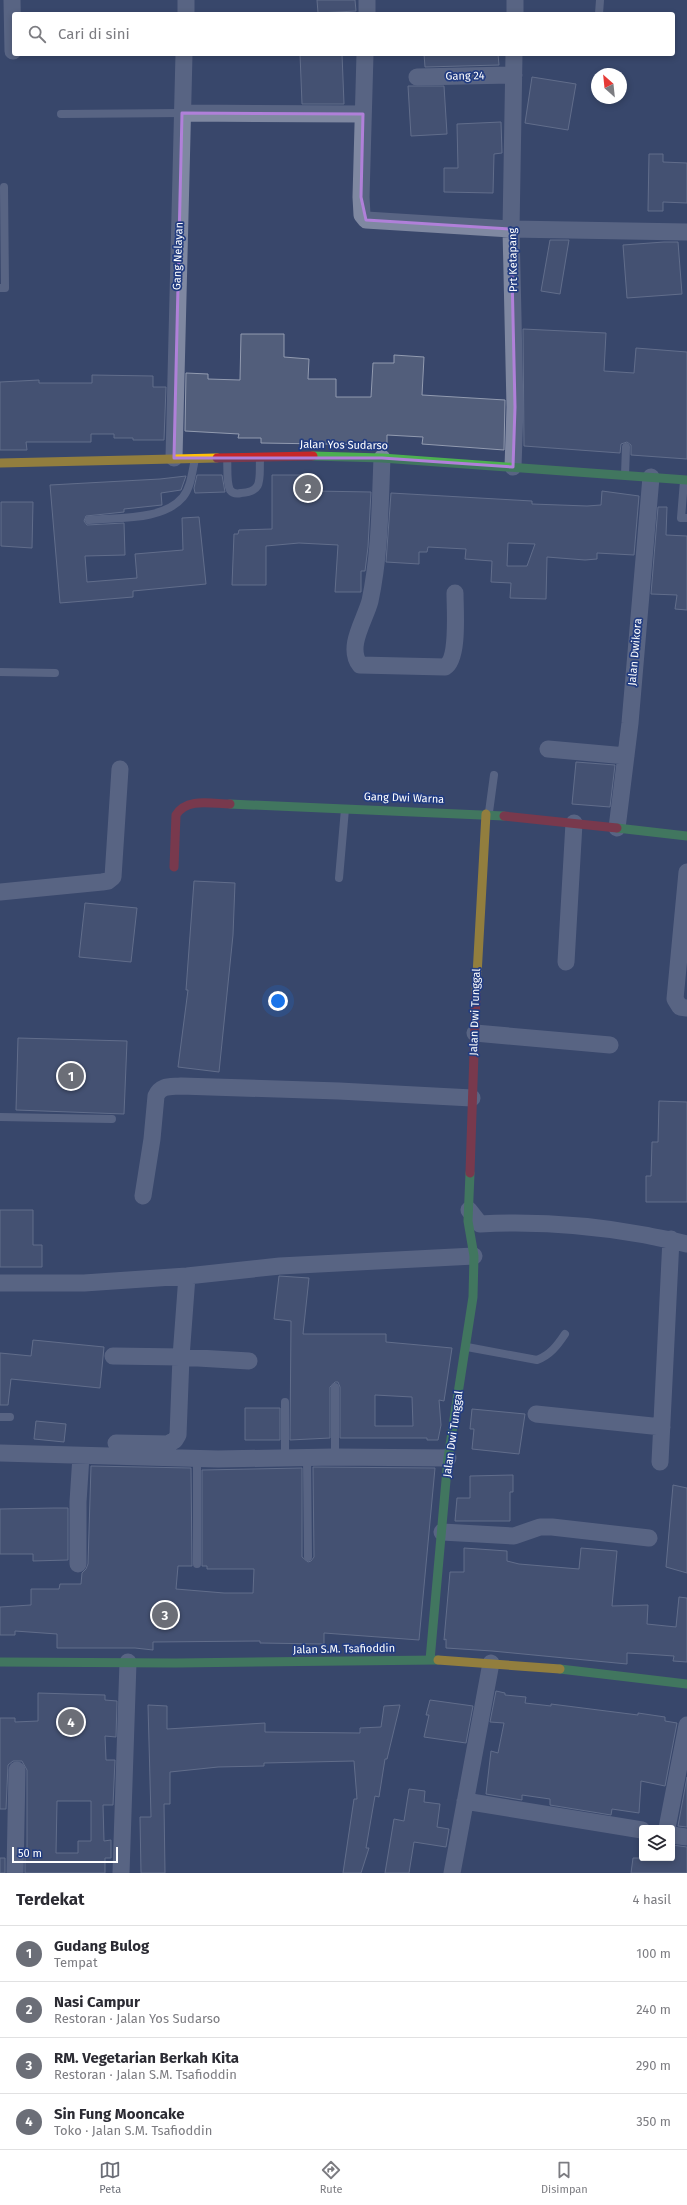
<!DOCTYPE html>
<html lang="id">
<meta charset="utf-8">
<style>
:root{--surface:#fff;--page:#f2f2f3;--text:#2b2b33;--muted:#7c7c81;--line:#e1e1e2;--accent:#6b6e77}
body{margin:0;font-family:"Fira Sans",sans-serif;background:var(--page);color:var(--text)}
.controls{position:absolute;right:12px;bottom:12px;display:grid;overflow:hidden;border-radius:4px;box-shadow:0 2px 6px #0003}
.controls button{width:36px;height:36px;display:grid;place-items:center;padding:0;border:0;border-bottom:1px solid var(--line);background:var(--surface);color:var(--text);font:20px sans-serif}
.compass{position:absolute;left:591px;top:68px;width:36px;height:36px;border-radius:50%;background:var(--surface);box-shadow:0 2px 6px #0003;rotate:333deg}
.scale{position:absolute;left:12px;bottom:10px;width:106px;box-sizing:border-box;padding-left:4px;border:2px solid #fff;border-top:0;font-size:11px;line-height:14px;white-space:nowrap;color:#fff;-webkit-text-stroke:3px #233d81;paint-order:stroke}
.you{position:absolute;left:278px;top:1001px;width:14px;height:14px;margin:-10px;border:3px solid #fff;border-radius:50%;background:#1a73e8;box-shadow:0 0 0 6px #1a73e833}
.badge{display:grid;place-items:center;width:26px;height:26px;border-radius:50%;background:var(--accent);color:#fff;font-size:13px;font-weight:700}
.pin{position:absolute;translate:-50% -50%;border:2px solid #fff;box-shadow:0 1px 4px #0006}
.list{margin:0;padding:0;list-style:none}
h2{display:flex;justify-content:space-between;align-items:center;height:52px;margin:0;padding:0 16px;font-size:17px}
h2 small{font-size:13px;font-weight:400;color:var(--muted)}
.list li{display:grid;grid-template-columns:26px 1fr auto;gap:12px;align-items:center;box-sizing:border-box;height:56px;padding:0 16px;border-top:1px solid var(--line)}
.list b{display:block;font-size:15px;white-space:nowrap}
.list p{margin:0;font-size:13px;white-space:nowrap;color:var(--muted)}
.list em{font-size:13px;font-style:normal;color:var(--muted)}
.icon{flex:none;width:22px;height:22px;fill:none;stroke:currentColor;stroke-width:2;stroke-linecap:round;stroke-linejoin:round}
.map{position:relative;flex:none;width:687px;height:1873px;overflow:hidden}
.search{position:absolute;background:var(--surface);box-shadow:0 2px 6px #0003;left:12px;right:12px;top:12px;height:44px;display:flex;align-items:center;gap:10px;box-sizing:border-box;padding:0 14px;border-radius:4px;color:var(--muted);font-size:15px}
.sheet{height:276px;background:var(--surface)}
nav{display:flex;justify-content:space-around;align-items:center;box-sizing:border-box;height:56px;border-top:1px solid var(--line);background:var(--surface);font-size:11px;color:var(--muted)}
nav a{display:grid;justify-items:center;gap:2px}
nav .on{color:var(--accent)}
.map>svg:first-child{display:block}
.building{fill:#525e7b;stroke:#929bb0;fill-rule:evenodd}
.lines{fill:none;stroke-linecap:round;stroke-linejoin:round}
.lane{stroke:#7f88a1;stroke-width:8}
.street{stroke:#7f88a1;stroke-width:17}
.fast{stroke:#4caf50;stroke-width:9}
.slow{stroke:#ffc107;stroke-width:9}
.jam{stroke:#c62828;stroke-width:9}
.marked{fill:none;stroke:#b080d9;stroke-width:3;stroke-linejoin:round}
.labels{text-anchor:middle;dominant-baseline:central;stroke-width:3.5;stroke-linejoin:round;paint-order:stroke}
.street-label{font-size:11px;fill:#fff;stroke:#233d81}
</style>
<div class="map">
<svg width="687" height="1873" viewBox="0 0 687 1873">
<rect width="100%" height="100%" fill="#39476b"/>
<path class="building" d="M317,0H355L356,11L318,13Z
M300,54H342L344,104H302Z
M424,54H498L499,65L425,67Z
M532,77L576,84L568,130L525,123Z
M408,86H444L447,134L411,136Z
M501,122L502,153L494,154L493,193L444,192V168H458L457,124Z
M649,154H663V162L687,163V203L663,202V211H648Z
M550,240H569L560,294L541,291Z
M664,242H678L682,294L627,298L623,245Z
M523,329L606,333L604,371L634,373L636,348L687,352V459L631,455V445L627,442L621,444L620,453L524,446Z
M241,334H284V357L309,359L308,379H336V397H371L373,363H394V355L424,357L422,395L505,400L504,450L422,444L423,437L387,435V445L261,443V438H238L239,434L185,431L186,373L208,374V379L240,380Z
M92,375L153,376V387H166L164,440H133V438H114V434H91V442H26L27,450H0V382L39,380V383H92Z
M197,475H222L225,492L195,493L194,488Z
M272,475H314V491L371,492L368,547L365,571H361V592H335L338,545L299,543L266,546V585H232L234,534H238L239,530L272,529Z
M186,476L181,490L161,493L162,505L124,509V512L86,516L84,521L87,525L124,523L125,555L85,556L87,582L137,578L135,554L183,550L182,518L199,517L206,584L133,591V597L60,603L50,485L160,479Z
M602,491L639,496L634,555L597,553V559L585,560L547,557L546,599L510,598L511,583L491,582L492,561L465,559L466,549L428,547L427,552H419V564L386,562L391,493L532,501V504L587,506L601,505ZM508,543L535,544L527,566H507Z
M1,502H33L32,548L1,546Z
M658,507H667L666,535L687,536V610L675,609L677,595L651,594Z
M576,762L615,765L610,807L572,804Z
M194,881L235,883L233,935L219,1072L178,1067L188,990H186Z
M85,903L137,908L131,962L79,957Z
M18,1038L127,1041L124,1114L16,1110Z
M659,1101L687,1102V1202H646V1176H651L652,1142H658Z
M0,1210H33V1245H42V1267H0Z
M279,1276L309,1278L303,1334H386V1342L452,1348L444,1401L439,1400L441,1425L438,1440H427V1438H340V1387L338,1382H335L330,1387V1438L290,1440L291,1321L274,1319ZM375,1395L412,1397L413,1426H375Z
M33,1340L104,1347L100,1388L11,1379L8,1405H0V1353L31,1356Z
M245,1408H280V1440H245Z
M472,1409L525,1414L519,1454L472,1449L474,1429H470Z
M36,1421L66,1424L64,1442L34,1439Z
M91,1466L191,1468L192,1566H178L176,1589L224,1593H253L254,1569H207V1566H202V1470L302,1468V1557L308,1562L311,1561L314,1557L313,1467L435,1468L419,1640L324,1633V1644L260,1643V1641L153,1642V1650L135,1648H57V1634L15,1631V1635H0V1607L31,1605V1589H59L60,1584H81L82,1573L86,1569L88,1564Z
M513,1475V1492H510V1521H455L457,1498H470V1476Z
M673,1485L687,1488V1573L666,1567Z
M54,1508H68V1560L33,1561V1554H0V1509Z
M464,1548L507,1551V1561L519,1564L579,1569L581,1548L617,1551L612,1606L648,1605L647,1624L676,1627L679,1597L687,1598V1662L673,1661L674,1656L645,1654L627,1653V1664L492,1651L446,1648V1639L444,1640L450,1572H464Z
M496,1691L505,1693V1695L526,1697L525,1703L551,1706V1704L638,1715V1713L665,1717V1721L677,1723L665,1786L641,1781L639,1813L612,1809L611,1815L550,1805V1799L522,1795V1800L486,1794L491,1751L498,1753L504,1723L490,1722Z
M38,1693L105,1695V1700L117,1701L116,1737L105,1736L106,1760H115L113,1805H103L104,1841L111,1840V1858H105V1873H25V1858H27V1770L22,1761H13L8,1765L6,1809H0V1718H15V1722L38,1721ZM57,1801H91V1841H78V1853H56Z
M430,1700L473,1706L466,1743L424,1737L429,1715H426Z
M148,1705L167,1706V1729L265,1723V1732L360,1733V1728L381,1727L384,1706L400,1705L387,1759H385L379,1797L375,1796L366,1848H369L361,1873H343L354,1799H357L354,1761L264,1763V1766L218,1767L170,1772V1804H164L165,1873H141L140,1817H151Z
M687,1777V1827L678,1826Z
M409,1789L425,1791L424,1802L440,1804L437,1827L449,1829L446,1847L414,1842L409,1873H385L394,1819L404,1821Z
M672,1845L687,1847V1873H631L633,1858H672Z
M0,1858H5V1873H0Z"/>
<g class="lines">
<path class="lane" d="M599,14L600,0
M61,114L182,113
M0,288H5L4,187
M227,458C228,467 226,482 230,490C233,494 237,494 241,493C264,492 259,478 260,459
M625,475L626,447
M684,481L681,518H687
M89,520C118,517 163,521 183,497C191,487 192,472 195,459
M0,672L55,673
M489,812L494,775
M339,878L345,809
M0,1117L112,1119
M467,1347L537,1360C550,1355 557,1346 565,1334
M335,1387V1457
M0,1417H10
M307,1458L308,1557
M197,1459V1564
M285,1459V1402"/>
<path class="street" d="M12,0L13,51
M186,14V0
M367,14V0
M515,14V0
M365,54L361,197L362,215L366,220L511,229L687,232
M417,77L514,75
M182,113L363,114
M174,458L184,54
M382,458C380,506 380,554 370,601C365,620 346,647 360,665L445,667C459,659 455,610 455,593
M513,467L515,407L511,229L514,54
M548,749L626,756
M617,828L630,723L651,477
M687,872L675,999L680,1007L687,1008
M0,892L102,882L108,881L113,877L120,769
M566,962L574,823
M475,1033L610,1045
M143,1196L152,1139L156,1096C161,1085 170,1087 181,1086L339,1091L472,1098
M469,1210L480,1224C537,1221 590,1225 645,1235C659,1238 673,1240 687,1244
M0,1283H84L187,1276L280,1266L474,1256
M113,1356L181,1357L249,1361
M536,1414L662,1427
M116,1443L168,1444L175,1440L178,1435L181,1357L187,1276
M0,1453L218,1459L335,1457L448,1458
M660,1462L671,1239
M442,1532L514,1536L540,1527H552L649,1538
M78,1564V1502L81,1456
M465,1801L642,1830
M667,1828L687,1725
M672,1835L687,1837
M15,1873L17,1770
M121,1873L128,1662
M452,1873L491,1663"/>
<path class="fast" d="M313,456L382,458L687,480
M230,804L504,816
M617,828L687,836
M430,1660L448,1458L473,1297L474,1256L468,1221L470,1173
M0,1662L176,1663L438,1660
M560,1669L687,1684"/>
<path class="slow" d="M0,463L217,458
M476,993L486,814
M438,1660L560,1669"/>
<path class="jam" d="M217,458L313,456
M504,816L617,828
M174,867L176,815C187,797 213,804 230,804
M470,1173L476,993"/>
</g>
<path d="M0 0H687V1873H0ZM182,113L363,114L361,197L366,220L511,229L515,407L513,467L382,458H174Z" fill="#39476b" fill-opacity=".55" fill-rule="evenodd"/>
<path class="marked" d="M182,113L363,114L361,197L366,220L511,229L515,407L513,467L382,458H174Z"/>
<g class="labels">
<g class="street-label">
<text transform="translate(465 76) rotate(-1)">Gang 24</text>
<text transform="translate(178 256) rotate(-88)">Gang Nelayan</text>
<text transform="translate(513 260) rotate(-91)">Prt Ketapang</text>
<text transform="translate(344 445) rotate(1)">Jalan Yos Sudarso</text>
<text transform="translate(635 652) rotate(-85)">Jalan Dwikora</text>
<text transform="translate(404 798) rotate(2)">Gang Dwi Warna</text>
<text transform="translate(475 1012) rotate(-88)">Jalan Dwi Tunggal</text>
<text transform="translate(453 1434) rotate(-82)">Jalan Dwi Tunggal</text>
<text transform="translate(344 1649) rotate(-1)">Jalan S.M. Tsafioddin</text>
</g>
</g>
</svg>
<div class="controls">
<button><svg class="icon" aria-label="layers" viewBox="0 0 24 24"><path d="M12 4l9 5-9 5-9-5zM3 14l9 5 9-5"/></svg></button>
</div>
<svg class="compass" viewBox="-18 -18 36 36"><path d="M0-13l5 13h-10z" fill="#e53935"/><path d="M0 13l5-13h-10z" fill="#7c7c81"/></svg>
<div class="scale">50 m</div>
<div class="you"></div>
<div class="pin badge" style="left:71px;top:1076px">1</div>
<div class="pin badge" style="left:308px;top:488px">2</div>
<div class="pin badge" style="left:165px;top:1615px">3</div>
<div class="pin badge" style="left:71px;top:1722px">4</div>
<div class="search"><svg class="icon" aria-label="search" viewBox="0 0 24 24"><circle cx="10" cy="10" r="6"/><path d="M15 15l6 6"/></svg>Cari di sini</div>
</div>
<section class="sheet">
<h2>Terdekat<small>4 hasil</small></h2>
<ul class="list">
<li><span class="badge">1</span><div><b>Gudang Bulog</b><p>Tempat</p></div><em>100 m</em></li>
<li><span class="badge">2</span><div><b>Nasi Campur</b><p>Restoran · Jalan Yos Sudarso</p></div><em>240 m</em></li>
<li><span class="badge">3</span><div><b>RM. Vegetarian Berkah Kita</b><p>Restoran · Jalan S.M. Tsafioddin</p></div><em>290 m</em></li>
<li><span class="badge">4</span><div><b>Sin Fung Mooncake</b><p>Toko · Jalan S.M. Tsafioddin</p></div><em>350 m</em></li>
</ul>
</section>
<nav>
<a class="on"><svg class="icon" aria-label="map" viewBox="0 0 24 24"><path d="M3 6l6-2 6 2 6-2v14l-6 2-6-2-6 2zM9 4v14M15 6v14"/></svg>Peta</a>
<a><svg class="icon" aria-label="directions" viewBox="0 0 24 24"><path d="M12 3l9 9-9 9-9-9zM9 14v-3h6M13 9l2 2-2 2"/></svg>Rute</a>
<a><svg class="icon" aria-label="saved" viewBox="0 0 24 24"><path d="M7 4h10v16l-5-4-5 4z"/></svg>Disimpan</a>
</nav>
